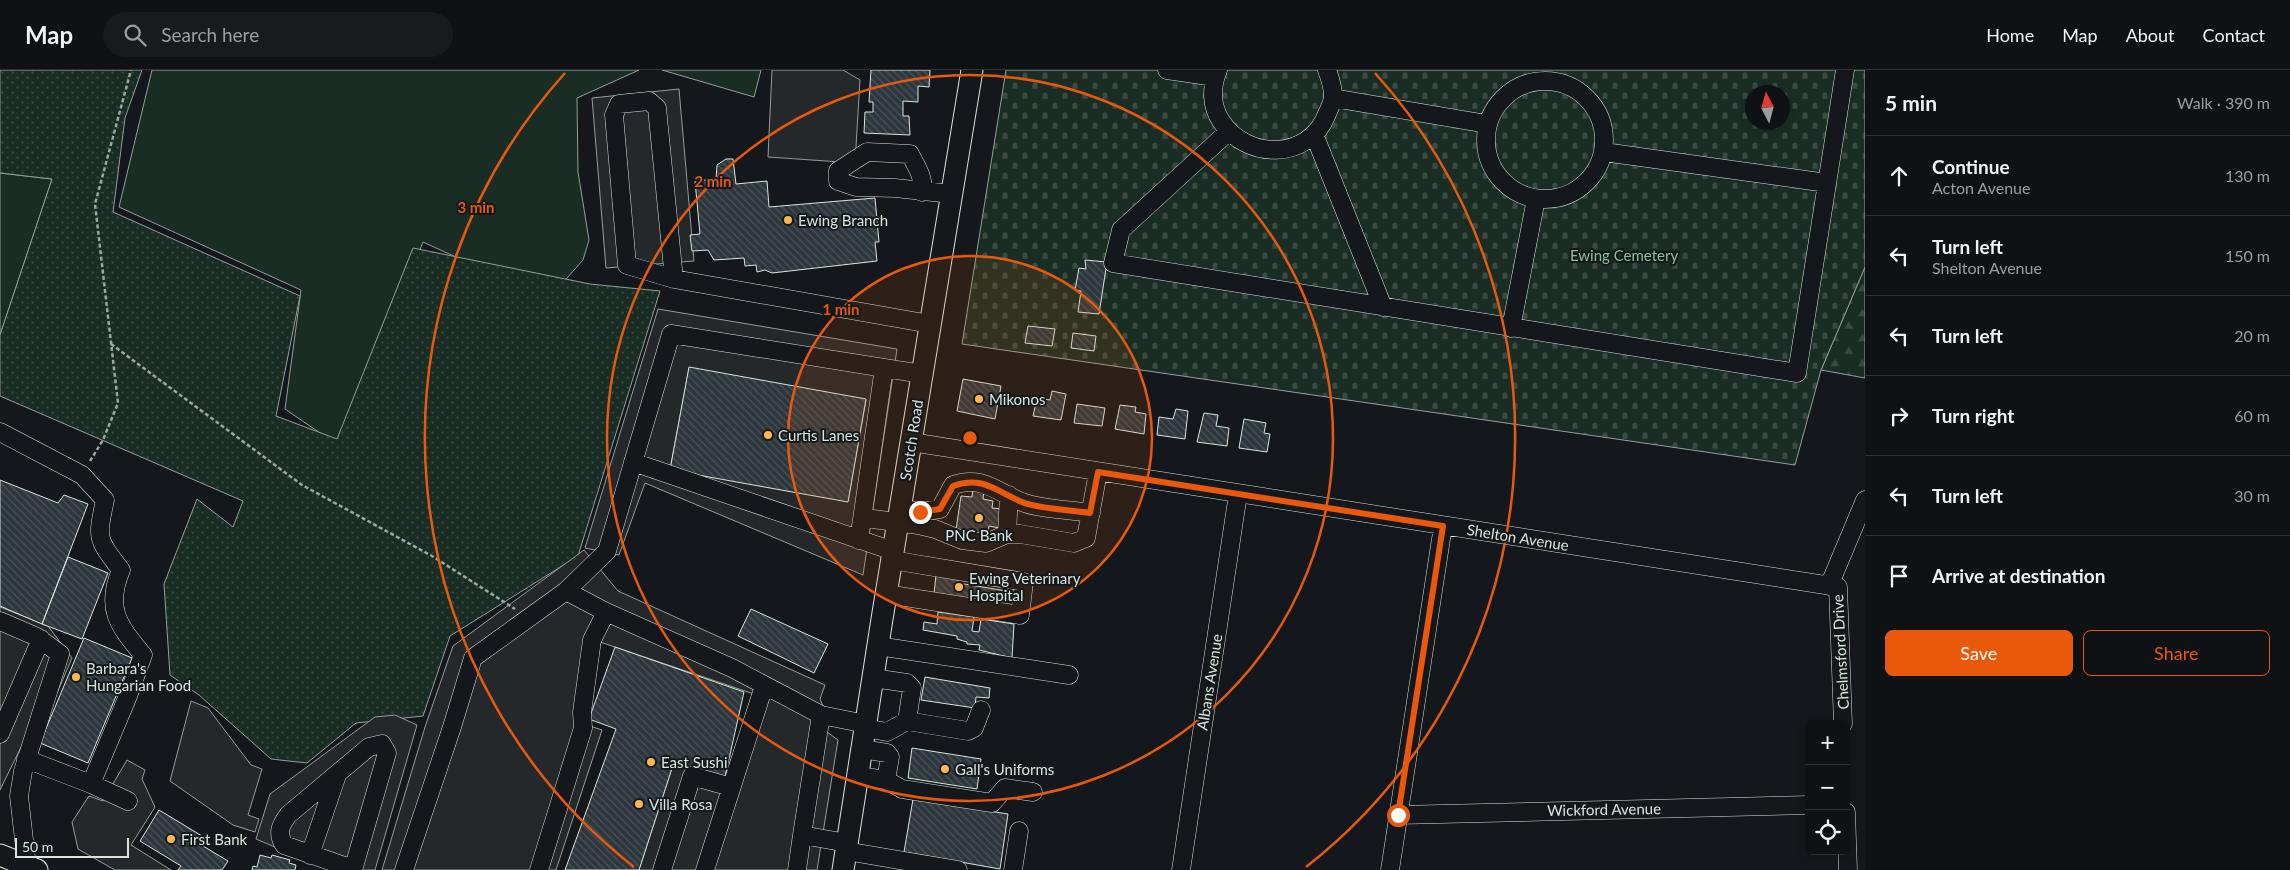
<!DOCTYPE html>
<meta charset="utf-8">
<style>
:root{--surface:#0f1215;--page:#181b1e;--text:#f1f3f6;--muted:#9b9ea0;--line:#2f3234;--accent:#ea580c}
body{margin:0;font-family:Lato,sans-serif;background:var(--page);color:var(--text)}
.controls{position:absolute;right:15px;bottom:15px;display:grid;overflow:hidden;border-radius:8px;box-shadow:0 2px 8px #0003}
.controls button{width:45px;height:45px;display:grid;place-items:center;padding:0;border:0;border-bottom:1px solid var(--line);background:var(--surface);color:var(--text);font:25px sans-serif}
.compass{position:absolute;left:1745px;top:15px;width:45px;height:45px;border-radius:50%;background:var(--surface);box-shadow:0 2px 8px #0003;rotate:354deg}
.scale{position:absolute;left:15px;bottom:12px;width:114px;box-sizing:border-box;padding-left:5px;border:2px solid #d8e6dc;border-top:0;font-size:14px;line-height:18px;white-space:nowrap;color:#d8e6dc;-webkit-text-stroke:4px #14181c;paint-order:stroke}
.stop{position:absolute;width:15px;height:15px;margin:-11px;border:4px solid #ea580c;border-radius:50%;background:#fff}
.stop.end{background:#ea580c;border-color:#fff;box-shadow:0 1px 5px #0008}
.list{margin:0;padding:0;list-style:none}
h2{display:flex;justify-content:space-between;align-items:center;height:65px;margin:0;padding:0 20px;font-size:21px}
h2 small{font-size:16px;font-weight:400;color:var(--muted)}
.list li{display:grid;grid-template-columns:32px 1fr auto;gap:15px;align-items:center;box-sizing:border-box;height:80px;padding:0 20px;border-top:1px solid var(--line)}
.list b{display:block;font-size:19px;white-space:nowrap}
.list p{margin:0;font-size:16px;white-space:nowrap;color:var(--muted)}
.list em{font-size:16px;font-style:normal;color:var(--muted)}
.actions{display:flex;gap:10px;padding:15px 20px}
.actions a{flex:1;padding:11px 0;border:1px solid var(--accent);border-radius:8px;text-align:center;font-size:18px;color:var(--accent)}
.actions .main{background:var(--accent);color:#fff}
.icon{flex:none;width:28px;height:28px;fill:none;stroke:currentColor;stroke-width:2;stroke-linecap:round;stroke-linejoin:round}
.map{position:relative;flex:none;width:1865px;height:800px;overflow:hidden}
header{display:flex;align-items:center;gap:30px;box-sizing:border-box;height:70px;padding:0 25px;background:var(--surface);border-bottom:1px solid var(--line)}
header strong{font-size:24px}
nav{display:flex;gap:28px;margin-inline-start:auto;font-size:18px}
.search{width:350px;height:45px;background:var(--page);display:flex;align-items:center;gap:12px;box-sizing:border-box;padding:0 18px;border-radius:28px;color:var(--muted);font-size:19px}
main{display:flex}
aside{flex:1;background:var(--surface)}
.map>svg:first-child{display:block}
.grass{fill:#1a2d24;stroke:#939e99}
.forest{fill:url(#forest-firs);stroke:#939e99}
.cemetery{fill:url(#cemetery-stones);stroke:#939e99;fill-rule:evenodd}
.park{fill:url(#park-dots);stroke:#939e99}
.parking{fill:#24282b;stroke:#939e99;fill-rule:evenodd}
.building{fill:url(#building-back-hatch);stroke:#d8e6dc}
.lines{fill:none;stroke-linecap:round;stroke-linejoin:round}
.minor-casing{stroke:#d8e6dc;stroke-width:19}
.major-casing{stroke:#d8e6dc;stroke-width:23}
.path{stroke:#9da8a2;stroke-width:2.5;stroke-dasharray:4 2.5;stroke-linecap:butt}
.minor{stroke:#14181c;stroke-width:18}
.major{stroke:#14181c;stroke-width:21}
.route{stroke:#ea580c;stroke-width:6}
.ring{fill:none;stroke:#e8590c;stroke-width:2.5}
.poi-dot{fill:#ffb74d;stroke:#14181c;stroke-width:2}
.labels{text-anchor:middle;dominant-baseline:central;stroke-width:4;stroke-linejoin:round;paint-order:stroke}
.poi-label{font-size:15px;fill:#d8e6dc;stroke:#14181c;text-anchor:start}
.park-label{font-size:15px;fill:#8ac095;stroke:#14181c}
.street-label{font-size:15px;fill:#d8e6dc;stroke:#14181c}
.centre{fill:#e8590c;stroke:#14181c;stroke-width:2.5}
.ring-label{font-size:15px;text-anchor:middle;font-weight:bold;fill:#e8590c;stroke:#14181c;stroke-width:4;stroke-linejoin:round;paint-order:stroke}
</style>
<header>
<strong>Map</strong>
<div class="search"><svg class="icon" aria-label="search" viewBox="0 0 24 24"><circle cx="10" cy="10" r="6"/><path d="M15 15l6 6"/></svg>Search here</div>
<nav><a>Home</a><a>Map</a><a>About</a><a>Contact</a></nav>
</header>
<main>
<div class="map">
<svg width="1865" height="800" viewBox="0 0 1865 800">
<defs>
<pattern id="forest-firs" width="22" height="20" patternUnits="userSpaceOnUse" patternTransform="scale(1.25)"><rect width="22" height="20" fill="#1a2d24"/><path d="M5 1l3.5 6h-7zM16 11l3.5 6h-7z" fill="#3b4b43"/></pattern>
<pattern id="cemetery-stones" width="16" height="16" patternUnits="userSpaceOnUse" patternTransform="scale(1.25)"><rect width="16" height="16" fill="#1a2d24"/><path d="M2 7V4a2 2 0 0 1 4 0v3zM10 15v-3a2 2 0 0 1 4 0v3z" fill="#3b4b43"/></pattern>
<pattern id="park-dots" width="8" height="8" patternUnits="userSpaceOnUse" patternTransform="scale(1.25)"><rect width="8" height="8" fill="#1a2d24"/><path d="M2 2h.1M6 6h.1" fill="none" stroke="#3b4b43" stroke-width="1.8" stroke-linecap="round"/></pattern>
<pattern id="building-back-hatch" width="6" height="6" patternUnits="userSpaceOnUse" patternTransform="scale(1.25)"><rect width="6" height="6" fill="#2c363c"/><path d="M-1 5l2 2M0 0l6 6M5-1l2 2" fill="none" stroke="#4a5358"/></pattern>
</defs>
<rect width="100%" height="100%" fill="#14181c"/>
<path class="grass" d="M152,0H639L577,28L578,102L589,170L583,190L551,226L480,198L423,172L339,376L285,339L301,220L119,137Z
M662,0H761L754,27Z
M0,103L52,109L0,265Z"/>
<path class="forest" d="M1865,197V308L1821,300Z"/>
<path class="cemetery" d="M1006,0H1865V197L1821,300L1795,395L962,274ZM1752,22H1782V52H1752Z"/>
<path class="park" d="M0,0H142L125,48L113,142L300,226L276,346L337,369L413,178L590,214L660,221L578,486L450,566L423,646L356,653L307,693L271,689L199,625L170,605L164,514L197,429L233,457L243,431L0,326V265L52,109L0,103Z"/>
<path class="parking" d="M772,0H843L860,10L855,93L768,87Z
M679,19L694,191L606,198L592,28Z
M658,239L897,279L863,505L645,413L619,485L585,478ZM689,298L866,330L848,431L670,399Z
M584,480L618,521L825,615L820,629L828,648L827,662L838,670L817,800H639L674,692L724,709L754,624L600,572L584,654L602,660L556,800H382L425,657L453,576Z
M0,537L48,556L72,588L35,675L24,671L0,720Z
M191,631L208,638L251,695L262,699L248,745L259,749L255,762L233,755L170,711Z
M395,645L417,655L375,800H329L256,769L270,724L375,647Z
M127,690L145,700L142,709L155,737L131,775L171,800H115L78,779L72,752L89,726L103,731Z"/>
<path class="building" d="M871,0H930L929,17L918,16V32L903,31V46H909L910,65L864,63L865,42H873V32H869Z
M726,89H733L736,114L767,111L769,137L875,128L879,172H875L877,191L772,203L765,200L757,202L756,195L745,196L744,188L714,190L708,180L692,181L690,165L700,164L695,111L716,109L717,95Z
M1085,190L1107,192L1099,244L1078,242L1081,221L1075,220L1079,198L1086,199Z
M1028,256L1055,259L1052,276L1025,273Z
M1073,263L1096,266L1094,281L1071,278Z
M689,297L866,329L848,432L670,400Z
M963,309L1001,316L995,349L957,341Z
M1052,321L1066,324L1061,350L1033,346L1037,328L1050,330Z
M1077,334L1105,338L1102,356L1074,353Z
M1120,335L1136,337L1135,342L1146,344L1144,364L1115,359Z
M1176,339L1188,341L1185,369L1157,365L1159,347L1173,349Z
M1204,343L1218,345L1216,356L1229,358L1227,376L1197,372Z
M1244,349L1266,353L1264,363L1270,364L1267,382L1239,378Z
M0,410L58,433L64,425L88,434L42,554L0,536Z
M973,417L984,419L983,429L993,431L992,438L1002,439L999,458L989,456L988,465L956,460L961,426L972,427Z
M68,487L108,503L82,569L42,554Z
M936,505L958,509V513L1007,521L1006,535L934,524Z
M751,539L828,574L814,603L738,566Z
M938,542L974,547L972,561L979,562L981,549L1014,554L1012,588L979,580L980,575L967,574V572L957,569V566L923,560L924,552L937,554Z
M84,568L132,588L88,693L40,673Z
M615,577L744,622L725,707L674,692L639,800H565L616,659L589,649Z
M925,607L990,618L989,628L976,627L975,638L921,630Z
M912,678L981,689L977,719L908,708Z
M913,729L1008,744L1000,799L904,782Z
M159,740L202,766L198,773L228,791L222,800H178L181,796L140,771Z
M260,785L271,788L272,785L290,790L289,793L296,795L295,800H252L253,796L257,797Z"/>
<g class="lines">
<defs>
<path id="minor" d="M1167,0L1215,7
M1218,0C1211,17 1211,36 1221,51C1246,90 1309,91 1327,44C1329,39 1333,32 1333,26C1333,18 1330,8 1327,0
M1486 70a59 59 0 1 1 118 0a59 59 0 1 1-118 0Z
M1333,28L1487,54
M1228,62L1121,160L1113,193L1797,303L1845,0
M1314,64L1383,237
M1604,82L1827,113
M922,122C925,108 916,96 910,84L867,82L838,101V111L856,117L895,118L952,124
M674,209L657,38L649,31L619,34L614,45L627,195L674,209L930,254
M1511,258L1536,129
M0,362L82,405L105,430C97,468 96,468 121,500C105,538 118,555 143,585L128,626L91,714
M911,372L1838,517L1843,654
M633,392L893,481
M900,438L920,442L940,439L953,415C983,405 996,422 1022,432C1038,439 1072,440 1091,443
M873,449L918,455L935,459L962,470L986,473L1007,464H1020L1074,473L1086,468L1098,402
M1007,464L1009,425
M859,470L884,298
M1829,516L1865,430
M566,521L607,481L671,264L922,304
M886,524L1020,545L1024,512L892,490
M0,551L37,567L60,584L23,701L19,726L27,796
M878,576L1069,605
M907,651L968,661L974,658L981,640
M865,658L887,662L907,651L912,618L907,613L873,608
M0,664L41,569
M26,689L91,714L128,731
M858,706L886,710L890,687L887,683L862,679
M886,710L902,719L992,733L1005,718L1033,722
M1846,742L1848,800
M1398,745L1809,735
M802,765L821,645L866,654
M846,781L958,800
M310,785L337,705
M353,800L387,683L382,674L369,677L288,745C280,756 277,763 284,775L353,799
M404,800L452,657L473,588L566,521L606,542L732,598L821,645
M539,800L583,658L582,642L592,570L606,542
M662,800L692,706L731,717
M705,800L764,616
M797,800L802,765L847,773
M1013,800L1019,761
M1181,800L1238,424
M1390,800L1443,456"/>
<path id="major" d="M0,785L37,800
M843,800L882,549L972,0"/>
</defs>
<use href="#minor" class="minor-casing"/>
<use href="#major" class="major-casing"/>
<path class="path" d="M111,274L302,415L432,486L515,539
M90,391L103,370L118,333L95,134L131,0"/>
<use href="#minor" class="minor"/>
<use href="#major" class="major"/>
</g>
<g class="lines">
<path class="route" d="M920,442L940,439L953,416C983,405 997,422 1022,432C1038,439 1072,440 1090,443L1098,402L1443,456L1398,745"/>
</g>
<circle cx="970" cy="368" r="182" fill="#e8590c" fill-opacity=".12"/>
<g class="ring">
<circle cx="970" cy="368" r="182"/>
<circle cx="970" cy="368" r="363"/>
<path d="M634 797A545 545 0 0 1 565 3M1375 3A545 545 0 0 1 1306 797"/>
</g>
<g class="poi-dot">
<circle cx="788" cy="150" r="5"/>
<circle cx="979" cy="329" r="5"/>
<circle cx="768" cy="365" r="5"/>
<circle cx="979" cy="448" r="5"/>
<circle cx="959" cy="517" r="5"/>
<circle cx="76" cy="607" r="5"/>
<circle cx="651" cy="692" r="5"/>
<circle cx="945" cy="699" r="5"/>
<circle cx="639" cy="734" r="5"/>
<circle cx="171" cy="769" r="5"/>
</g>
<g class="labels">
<g class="poi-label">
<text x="798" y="150">Ewing Branch</text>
<text x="989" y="329">Mikonos</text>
<text x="778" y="365">Curtis Lanes</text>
<text x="979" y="465" text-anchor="middle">PNC Bank</text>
<text x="969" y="508">Ewing Veterinary<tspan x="969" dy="17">Hospital</tspan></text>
<text x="86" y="598">Barbara's<tspan x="86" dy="17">Hungarian Food</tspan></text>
<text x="661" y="692">East Sushi</text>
<text x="955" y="699">Gall's Uniforms</text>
<text x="649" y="734">Villa Rosa</text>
<text x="181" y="769">First Bank</text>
</g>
<g class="park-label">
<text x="1624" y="185">Ewing Cemetery</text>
</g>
<g class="street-label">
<text transform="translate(911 370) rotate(-81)">Scotch Road</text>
<text transform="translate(1518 467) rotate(9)">Shelton Avenue</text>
<text transform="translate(1840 582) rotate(-93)">Chelmsford Drive</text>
<text transform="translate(1209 612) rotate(-81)">Albans Avenue</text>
<text transform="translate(1604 739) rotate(-1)">Wickford Avenue</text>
</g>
</g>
<circle cx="970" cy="368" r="8" class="centre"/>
<g class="ring-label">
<text x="713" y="117">2 min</text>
<text x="476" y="143">3 min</text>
<text x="841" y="245">1 min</text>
</g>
</svg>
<div class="controls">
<button>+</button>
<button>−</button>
<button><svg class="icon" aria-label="locate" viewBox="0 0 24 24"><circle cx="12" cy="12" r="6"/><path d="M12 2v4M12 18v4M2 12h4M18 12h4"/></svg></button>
</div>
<svg class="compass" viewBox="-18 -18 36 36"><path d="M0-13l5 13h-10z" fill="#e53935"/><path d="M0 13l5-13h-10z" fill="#9b9ea0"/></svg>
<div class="scale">50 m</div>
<div class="stop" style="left:1398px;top:745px"></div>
<div class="stop end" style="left:920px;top:442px"></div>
</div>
<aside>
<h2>5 min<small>Walk · 390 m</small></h2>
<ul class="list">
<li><svg class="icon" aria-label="ahead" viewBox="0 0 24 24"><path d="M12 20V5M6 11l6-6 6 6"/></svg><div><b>Continue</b><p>Acton Avenue</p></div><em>130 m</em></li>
<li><svg class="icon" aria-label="left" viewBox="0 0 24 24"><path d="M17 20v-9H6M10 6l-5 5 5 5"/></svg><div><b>Turn left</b><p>Shelton Avenue</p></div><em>150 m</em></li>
<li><svg class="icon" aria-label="left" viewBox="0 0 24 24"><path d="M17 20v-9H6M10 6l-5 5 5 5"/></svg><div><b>Turn left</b></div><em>20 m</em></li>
<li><svg class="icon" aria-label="right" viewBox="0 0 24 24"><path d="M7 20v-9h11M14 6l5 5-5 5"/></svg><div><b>Turn right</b></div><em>60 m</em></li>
<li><svg class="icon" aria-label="left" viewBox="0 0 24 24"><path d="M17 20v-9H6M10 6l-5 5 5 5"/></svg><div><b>Turn left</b></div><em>30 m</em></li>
<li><svg class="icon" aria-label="arrive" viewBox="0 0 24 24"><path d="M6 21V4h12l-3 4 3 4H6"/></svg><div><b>Arrive at destination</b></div></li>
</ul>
<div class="actions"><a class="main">Save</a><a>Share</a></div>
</aside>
</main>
